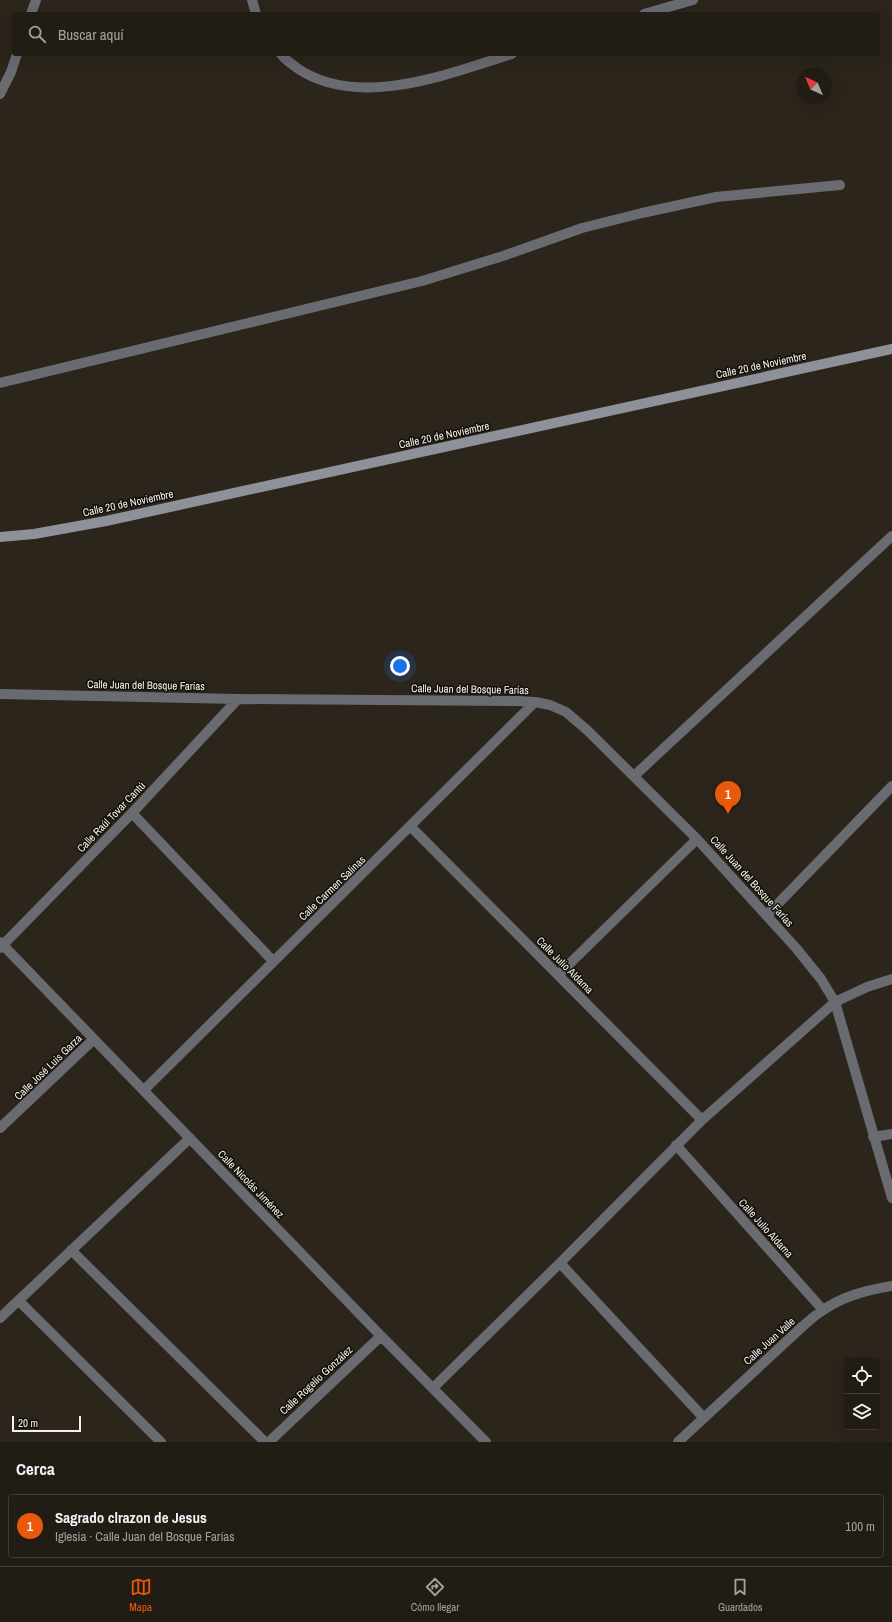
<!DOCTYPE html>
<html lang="es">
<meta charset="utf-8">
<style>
:root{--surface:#211c14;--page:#29251d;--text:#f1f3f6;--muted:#a2a1a0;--line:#3e3a34;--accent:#ea580c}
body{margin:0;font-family:"Archivo Narrow",sans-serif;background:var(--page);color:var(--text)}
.controls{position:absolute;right:12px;bottom:12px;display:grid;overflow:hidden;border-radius:4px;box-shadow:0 4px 16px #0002}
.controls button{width:36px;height:36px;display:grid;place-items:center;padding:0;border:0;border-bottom:1px solid var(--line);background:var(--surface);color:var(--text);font:20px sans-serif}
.compass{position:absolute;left:796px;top:68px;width:36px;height:36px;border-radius:50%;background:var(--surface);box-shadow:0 4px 16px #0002;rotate:316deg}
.scale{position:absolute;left:12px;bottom:10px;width:69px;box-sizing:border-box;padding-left:4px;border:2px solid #f5f1ea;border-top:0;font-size:11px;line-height:14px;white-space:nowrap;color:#f5f1ea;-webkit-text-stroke:3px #120f0a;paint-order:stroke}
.you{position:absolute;left:400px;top:666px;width:14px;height:14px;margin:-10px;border:3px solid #fff;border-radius:50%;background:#1a73e8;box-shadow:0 0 0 6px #1a73e833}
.badge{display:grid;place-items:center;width:26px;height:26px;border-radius:50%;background:var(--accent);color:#fff;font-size:13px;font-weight:700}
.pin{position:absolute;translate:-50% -33px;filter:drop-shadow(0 1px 2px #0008)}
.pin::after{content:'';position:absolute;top:21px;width:14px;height:12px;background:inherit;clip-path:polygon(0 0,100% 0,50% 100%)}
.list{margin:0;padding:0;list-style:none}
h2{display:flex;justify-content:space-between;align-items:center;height:52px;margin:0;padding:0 16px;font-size:17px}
h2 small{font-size:13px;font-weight:400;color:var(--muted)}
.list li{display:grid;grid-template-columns:26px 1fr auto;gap:12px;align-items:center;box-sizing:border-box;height:64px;margin:0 8px 8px;padding:0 8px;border:1px solid var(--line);border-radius:4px}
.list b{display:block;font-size:15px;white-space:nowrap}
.list p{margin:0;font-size:13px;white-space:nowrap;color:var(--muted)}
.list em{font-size:13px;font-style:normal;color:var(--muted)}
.icon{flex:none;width:22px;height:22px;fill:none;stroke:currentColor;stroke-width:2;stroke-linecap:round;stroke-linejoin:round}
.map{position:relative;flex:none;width:892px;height:1442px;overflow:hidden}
.search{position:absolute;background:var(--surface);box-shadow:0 4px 16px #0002;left:12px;right:12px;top:12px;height:44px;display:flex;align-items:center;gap:10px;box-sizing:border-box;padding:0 14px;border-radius:4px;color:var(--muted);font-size:15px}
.sheet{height:124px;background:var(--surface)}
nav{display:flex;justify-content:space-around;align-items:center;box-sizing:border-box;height:56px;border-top:1px solid var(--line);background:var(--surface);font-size:11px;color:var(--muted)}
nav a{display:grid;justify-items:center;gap:2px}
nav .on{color:var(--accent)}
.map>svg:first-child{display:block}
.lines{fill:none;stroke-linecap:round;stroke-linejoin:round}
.street{stroke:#696b70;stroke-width:10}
.secondary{stroke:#8e919a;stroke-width:10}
.labels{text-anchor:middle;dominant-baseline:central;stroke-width:3;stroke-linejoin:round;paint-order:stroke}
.street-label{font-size:11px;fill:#f5f1ea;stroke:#120f0a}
</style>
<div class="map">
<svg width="892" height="1442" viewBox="0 0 892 1442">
<rect width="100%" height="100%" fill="#2c251b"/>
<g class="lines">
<path class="street" d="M252,0L256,14
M31,14L36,0
M644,14L693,0
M281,54C285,60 291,63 297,68C358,110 448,74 512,54
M0,94L11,72L17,54
M0,383L422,281L503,256L582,228L642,213L716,197L840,185
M0,694L238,699L518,701L535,702L550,705L566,712L587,730L697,839L796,948L821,979L835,1002L892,1198
M634,776L892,536
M132,813L273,961
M411,827L702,1120
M767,915L892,786
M0,942L381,1336L486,1442
M0,948L132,813L238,699
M558,975L697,839
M144,1090L535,702
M0,1128L94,1039
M873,1137L892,1134
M676,1145L823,1310
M71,1250L265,1442
M560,1263L703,1417
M19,1301L161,1442
M0,1318L190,1138
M433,1388L560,1263L702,1120L835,1002L867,987L892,979
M269,1442L381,1336
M678,1442L803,1326C809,1321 815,1315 822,1311C842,1296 868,1290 892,1286"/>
<path class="secondary" d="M0,537L34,534L106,521L892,349"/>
</g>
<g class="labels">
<g class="street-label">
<text transform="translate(761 365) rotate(-12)">Calle 20 de Noviembre</text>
<text transform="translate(444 435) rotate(-12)">Calle 20 de Noviembre</text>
<text transform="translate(128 503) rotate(-12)">Calle 20 de Noviembre</text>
<text transform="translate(146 685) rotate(1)">Calle Juan del Bosque Farías</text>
<text transform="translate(470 689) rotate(1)">Calle Juan del Bosque Farías</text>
<text transform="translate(111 817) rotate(-46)">Calle Raúl Tovar Cantú</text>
<text transform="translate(752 881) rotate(48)">Calle Juan del Bosque Farías</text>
<text transform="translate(332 888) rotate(-44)">Calle Carmen Salinas</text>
<text transform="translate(565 965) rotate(45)">Calle Julio Aldama</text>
<text transform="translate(48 1067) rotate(-44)">Calle José Luis Garza</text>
<text transform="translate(251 1184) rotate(46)">Calle Nicolás Jiménez</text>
<text transform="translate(766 1228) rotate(48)">Calle Julio Aldama</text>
<text transform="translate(769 1341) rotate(-42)">Calle Juan Valle</text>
<text transform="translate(316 1380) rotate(-43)">Calle Rogelio González</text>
</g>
</g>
</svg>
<div class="controls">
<button><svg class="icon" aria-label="locate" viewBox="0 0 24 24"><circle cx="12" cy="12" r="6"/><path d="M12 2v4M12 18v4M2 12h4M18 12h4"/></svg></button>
<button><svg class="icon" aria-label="layers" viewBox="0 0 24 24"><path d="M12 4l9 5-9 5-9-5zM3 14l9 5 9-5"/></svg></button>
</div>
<svg class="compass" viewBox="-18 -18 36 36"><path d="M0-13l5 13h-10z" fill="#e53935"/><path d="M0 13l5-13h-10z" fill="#a2a1a0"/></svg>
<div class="scale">20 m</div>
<div class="you"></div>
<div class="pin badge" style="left:728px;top:814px">1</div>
<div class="search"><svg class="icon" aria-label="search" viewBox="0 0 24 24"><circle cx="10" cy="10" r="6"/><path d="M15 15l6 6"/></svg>Buscar aquí</div>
</div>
<section class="sheet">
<h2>Cerca<small></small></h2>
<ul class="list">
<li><span class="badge">1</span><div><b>Sagrado clrazon de Jesus</b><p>Iglesia · Calle Juan del Bosque Farías</p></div><em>100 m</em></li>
</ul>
</section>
<nav>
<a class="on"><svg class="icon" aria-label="map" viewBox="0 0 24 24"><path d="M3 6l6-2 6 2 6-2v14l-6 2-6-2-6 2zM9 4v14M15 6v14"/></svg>Mapa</a>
<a><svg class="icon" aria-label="directions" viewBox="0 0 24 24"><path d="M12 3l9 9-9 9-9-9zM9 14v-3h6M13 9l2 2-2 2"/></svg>Cómo llegar</a>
<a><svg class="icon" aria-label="saved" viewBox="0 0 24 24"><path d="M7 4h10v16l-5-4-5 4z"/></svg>Guardados</a>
</nav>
